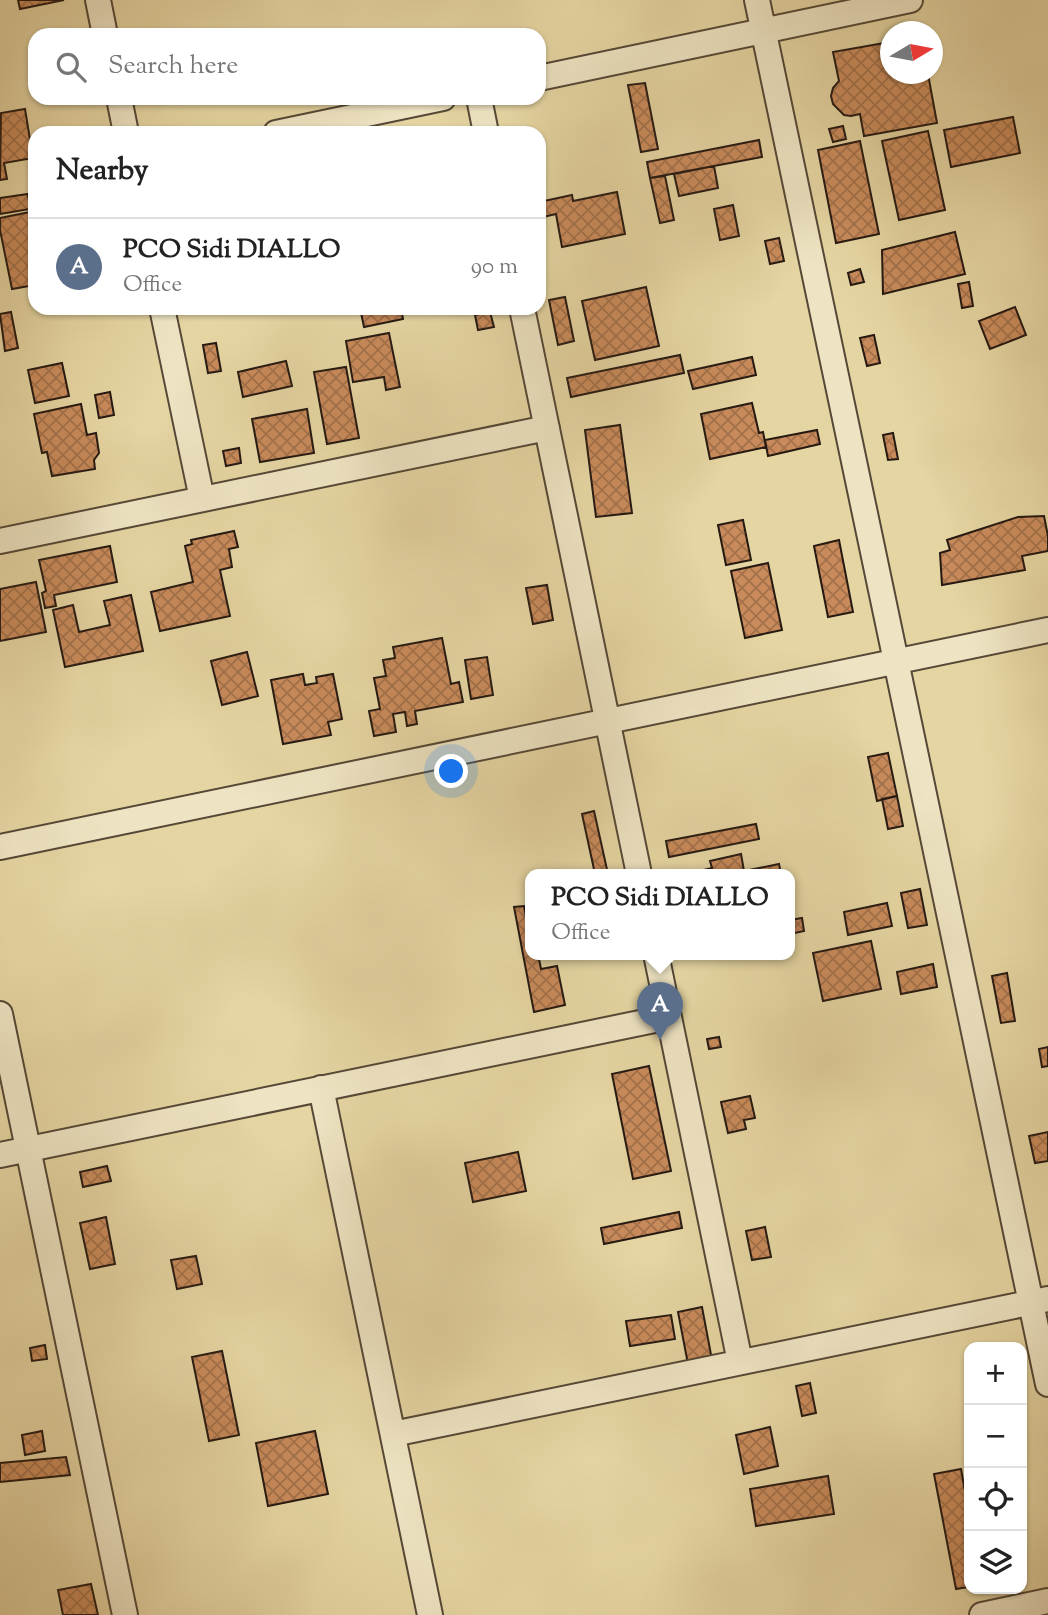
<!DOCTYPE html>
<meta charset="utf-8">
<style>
:root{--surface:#fff;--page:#f6f6f6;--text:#222;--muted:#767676;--line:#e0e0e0;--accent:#d93025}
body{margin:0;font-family:"Sorts Mill Goudy",serif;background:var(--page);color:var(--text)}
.controls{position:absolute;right:21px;bottom:21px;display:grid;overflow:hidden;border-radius:14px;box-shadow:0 2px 5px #0004}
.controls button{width:63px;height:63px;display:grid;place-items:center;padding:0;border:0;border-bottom:2px solid var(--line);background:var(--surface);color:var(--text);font:35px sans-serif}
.compass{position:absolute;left:880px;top:21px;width:63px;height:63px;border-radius:50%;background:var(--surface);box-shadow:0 2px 5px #0004;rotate:80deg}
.you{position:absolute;left:452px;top:772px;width:24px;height:24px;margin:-18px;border:5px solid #fff;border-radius:50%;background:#1a73e8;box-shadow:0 0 0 10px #1a73e833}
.badge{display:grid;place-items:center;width:46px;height:46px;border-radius:50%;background:var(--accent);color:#fff;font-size:23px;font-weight:700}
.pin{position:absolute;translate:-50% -58px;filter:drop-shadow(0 2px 4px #0008)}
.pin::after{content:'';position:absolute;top:37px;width:24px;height:21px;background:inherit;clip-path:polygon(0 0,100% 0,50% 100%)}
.popup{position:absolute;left:525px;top:869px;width:270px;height:91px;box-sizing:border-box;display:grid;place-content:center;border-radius:14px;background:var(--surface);filter:drop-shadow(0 2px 5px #0005);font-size:23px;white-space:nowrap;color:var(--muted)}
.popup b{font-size:26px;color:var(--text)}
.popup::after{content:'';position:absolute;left:50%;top:100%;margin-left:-14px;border:14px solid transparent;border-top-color:var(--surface)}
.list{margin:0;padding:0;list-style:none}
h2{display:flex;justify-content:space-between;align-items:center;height:91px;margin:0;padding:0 28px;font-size:30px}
h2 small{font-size:23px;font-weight:400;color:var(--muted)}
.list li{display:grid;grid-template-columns:46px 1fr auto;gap:21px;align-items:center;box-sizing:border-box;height:98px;padding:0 28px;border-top:2px solid var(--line)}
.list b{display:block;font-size:26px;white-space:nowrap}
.list p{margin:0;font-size:23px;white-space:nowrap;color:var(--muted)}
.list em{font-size:23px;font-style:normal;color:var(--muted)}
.icon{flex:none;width:38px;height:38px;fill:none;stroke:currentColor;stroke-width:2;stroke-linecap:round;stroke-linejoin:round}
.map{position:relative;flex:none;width:1048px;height:1615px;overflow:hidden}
.search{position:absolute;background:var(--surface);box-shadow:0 2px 5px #0004;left:28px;top:28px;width:518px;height:77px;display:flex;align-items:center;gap:18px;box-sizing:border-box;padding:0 24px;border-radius:21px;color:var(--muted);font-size:26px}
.panel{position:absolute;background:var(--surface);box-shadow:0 2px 5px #0004;left:28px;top:126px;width:518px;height:189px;border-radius:21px}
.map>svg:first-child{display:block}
.building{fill:url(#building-cross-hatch);stroke:#251912;stroke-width:2}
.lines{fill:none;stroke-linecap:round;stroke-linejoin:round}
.minor-casing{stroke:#554836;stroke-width:28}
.minor{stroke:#eee4c3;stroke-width:24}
</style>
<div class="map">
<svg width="1048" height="1615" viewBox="0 0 1048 1615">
<defs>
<pattern id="building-cross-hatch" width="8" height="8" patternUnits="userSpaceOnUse" patternTransform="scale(1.75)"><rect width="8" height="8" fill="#c98b5b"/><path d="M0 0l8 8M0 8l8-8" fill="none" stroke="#a3714a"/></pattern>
</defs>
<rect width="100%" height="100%" fill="#e5d5a2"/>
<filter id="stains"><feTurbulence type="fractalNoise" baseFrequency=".00286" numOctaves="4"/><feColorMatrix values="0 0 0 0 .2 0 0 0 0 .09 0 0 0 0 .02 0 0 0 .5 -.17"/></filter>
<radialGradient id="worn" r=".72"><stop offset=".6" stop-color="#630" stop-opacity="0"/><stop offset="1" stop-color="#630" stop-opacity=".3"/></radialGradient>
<path class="building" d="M18,0H64L20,9Z
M890,42V74H928L937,123L864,136L860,114L851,116L844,115L833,104L831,96L833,88L839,81L833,52Z
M645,83L658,149L641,152L628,85Z
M25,109L33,158L4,163L7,179L0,180L1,113Z
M1013,117L1020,153L951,167L944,130Z
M843,126L846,139L833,142L829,129Z
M928,131L945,210L899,220L882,141Z
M759,140L762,157L650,178L647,162Z
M860,141L879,234L836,243L818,150Z
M714,166L718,188L679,196L674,174Z
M665,176L674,220L660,223L650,178Z
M617,192L625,234L562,247L556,214L539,218V202L572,195L573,201Z
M28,194L30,209L0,214V198Z
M733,205L739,236L720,240L714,209Z
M35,211V285L12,289L0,230V218Z
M955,232L965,274L883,294L882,250Z
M779,238L784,261L770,264L765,241Z
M860,269L864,282L851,285L848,273Z
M969,282L973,306L962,308L958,284Z
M646,287L659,346L595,360L582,301Z
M565,297L574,341L558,345L549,300Z
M1015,307L1026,335L990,349L979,321Z
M360,308H401L403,319L364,327Z
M11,312L18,348L5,351L0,314Z
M490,312L494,327L478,330L475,315Z
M389,333L400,387L386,390L384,377L353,382L346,341Z
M874,335L880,363L867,366L860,338Z
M216,343L221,371L208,373L203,345Z
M680,355L684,373L571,397L567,378Z
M752,357L756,375L693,389L688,371Z
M286,361L292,386L243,397L238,372Z
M62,363L69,396L35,403L28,370Z
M346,367L359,438L327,444L314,372Z
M110,392L114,415L99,418L95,395Z
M752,403L759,433L763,432L766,447L710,459L701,414Z
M81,404L87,435L96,433L99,453L94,460L95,469L52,476L47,452L42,453L34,414Z
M307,409L314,453L260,462L252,419Z
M620,425L632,513L596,517L585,430Z
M817,430L820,444L768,456L765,440Z
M893,433L898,459L888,460L883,435Z
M239,448L241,463L226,466L223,451Z
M1044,516L1048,536V551L1022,556L1025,570L942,585L940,553L950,550L947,540L1018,517Z
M743,520L751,560L726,565L718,525Z
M234,531L238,547L229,549L232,567L220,570L230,616L160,631L151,592L193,582L185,546L192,544L191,540Z
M839,540L853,612L828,617L814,546Z
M110,546L117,582L54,595L56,606L45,608L42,593L46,591L39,560Z
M768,563L782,630L745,638L731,571Z
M36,582L46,632L0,641V589Z
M547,585L553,620L533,624L526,588Z
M131,595L143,651L65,667L53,610L73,605L79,632L110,625L104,601Z
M442,638L451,684L459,682L463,702L415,711L417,724L407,726L405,712L393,714L396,732L374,736L369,711L380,709L374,678L386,676L383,660L395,658L393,647Z
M247,652L258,696L222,705L211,661Z
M487,657L493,695L471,699L465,660Z
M303,674L305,685L317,683L316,677L333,674L342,719L328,722L331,735L283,744L271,680Z
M888,753L897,796L877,801L868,757Z
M897,796L903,826L888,829L882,799Z
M594,811L608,874H595L582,814Z
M756,824L759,839L669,857L666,841Z
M741,854L744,871L779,864L781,874H695V872L712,868L710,861Z
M920,889L927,925L908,928L901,893Z
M887,903L892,926L848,935L844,912Z
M524,906L530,939V954H538L541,969L557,966L565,1005L534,1012L514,907Z
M802,918L804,931L790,934V920Z
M871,941L881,989L823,1001L813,953Z
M933,964L937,987L901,994L897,972Z
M1007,973L1015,1021L1001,1023L992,976Z
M719,1037L721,1047L709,1049L707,1039Z
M1048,1047V1066L1042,1067L1039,1049Z
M649,1066L671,1171L633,1179L612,1074Z
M750,1096L755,1118L744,1120L746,1129L728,1133L721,1102Z
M1048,1132V1161L1035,1163L1029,1136Z
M518,1152L526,1191L473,1202L465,1163Z
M107,1166L111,1181L83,1187L80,1172Z
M679,1212L682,1228L604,1244L601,1228Z
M106,1217L115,1264L90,1269L80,1223Z
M765,1227L771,1257L752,1260L746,1231Z
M196,1256L202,1284L177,1289L171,1260Z
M702,1307L712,1360L688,1364L678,1312Z
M671,1315L675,1339L630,1346L626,1321Z
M45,1345L47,1359L32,1361L30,1348Z
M222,1351L239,1435L209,1441L192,1357Z
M810,1383L816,1413L802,1416L796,1386Z
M770,1427L778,1466L744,1474L736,1435Z
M42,1431L45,1451L25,1455L22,1435Z
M315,1431L328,1494L268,1506L256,1443Z
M66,1457L70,1475L0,1482V1463Z
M961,1469L969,1514V1587L956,1589L934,1474Z
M828,1476L834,1514L756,1526L750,1489Z
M91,1584L98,1615H63L58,1590Z"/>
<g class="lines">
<defs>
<path id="minor" d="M98,0L105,35
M757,0L1048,1384
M539,78L910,0
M119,98L126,133
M479,98L486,133
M276,133L443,98
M162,308L202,499
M522,308L639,874
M0,541L547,428
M0,847L1048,630
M656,954L740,1362
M0,1014L125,1615
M321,1088L430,1615
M0,1155L669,1017
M393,1434L1048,1299
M982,1615L1048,1601"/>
</defs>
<use href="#minor" class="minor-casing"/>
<use href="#minor" class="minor"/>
</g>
<rect width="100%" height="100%" filter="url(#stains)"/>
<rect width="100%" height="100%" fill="url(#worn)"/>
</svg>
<div class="controls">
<button>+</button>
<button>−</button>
<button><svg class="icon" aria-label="locate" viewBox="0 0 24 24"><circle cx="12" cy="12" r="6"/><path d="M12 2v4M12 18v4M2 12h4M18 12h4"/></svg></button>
<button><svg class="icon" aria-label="layers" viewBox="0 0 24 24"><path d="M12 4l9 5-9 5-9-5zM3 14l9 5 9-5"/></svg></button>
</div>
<svg class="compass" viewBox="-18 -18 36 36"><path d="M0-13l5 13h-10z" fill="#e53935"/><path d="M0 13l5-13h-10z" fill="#767676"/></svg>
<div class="you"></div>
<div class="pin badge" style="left:660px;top:1040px;background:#5c6f8a">A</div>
<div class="popup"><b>PCO Sidi DIALLO</b>Office</div>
<div class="search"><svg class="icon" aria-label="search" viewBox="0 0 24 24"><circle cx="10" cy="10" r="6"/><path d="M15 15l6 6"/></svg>Search here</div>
<section class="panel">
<h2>Nearby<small></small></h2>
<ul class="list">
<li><span class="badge" style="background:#5c6f8a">A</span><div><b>PCO Sidi DIALLO</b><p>Office</p></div><em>90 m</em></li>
</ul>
</section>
</div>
